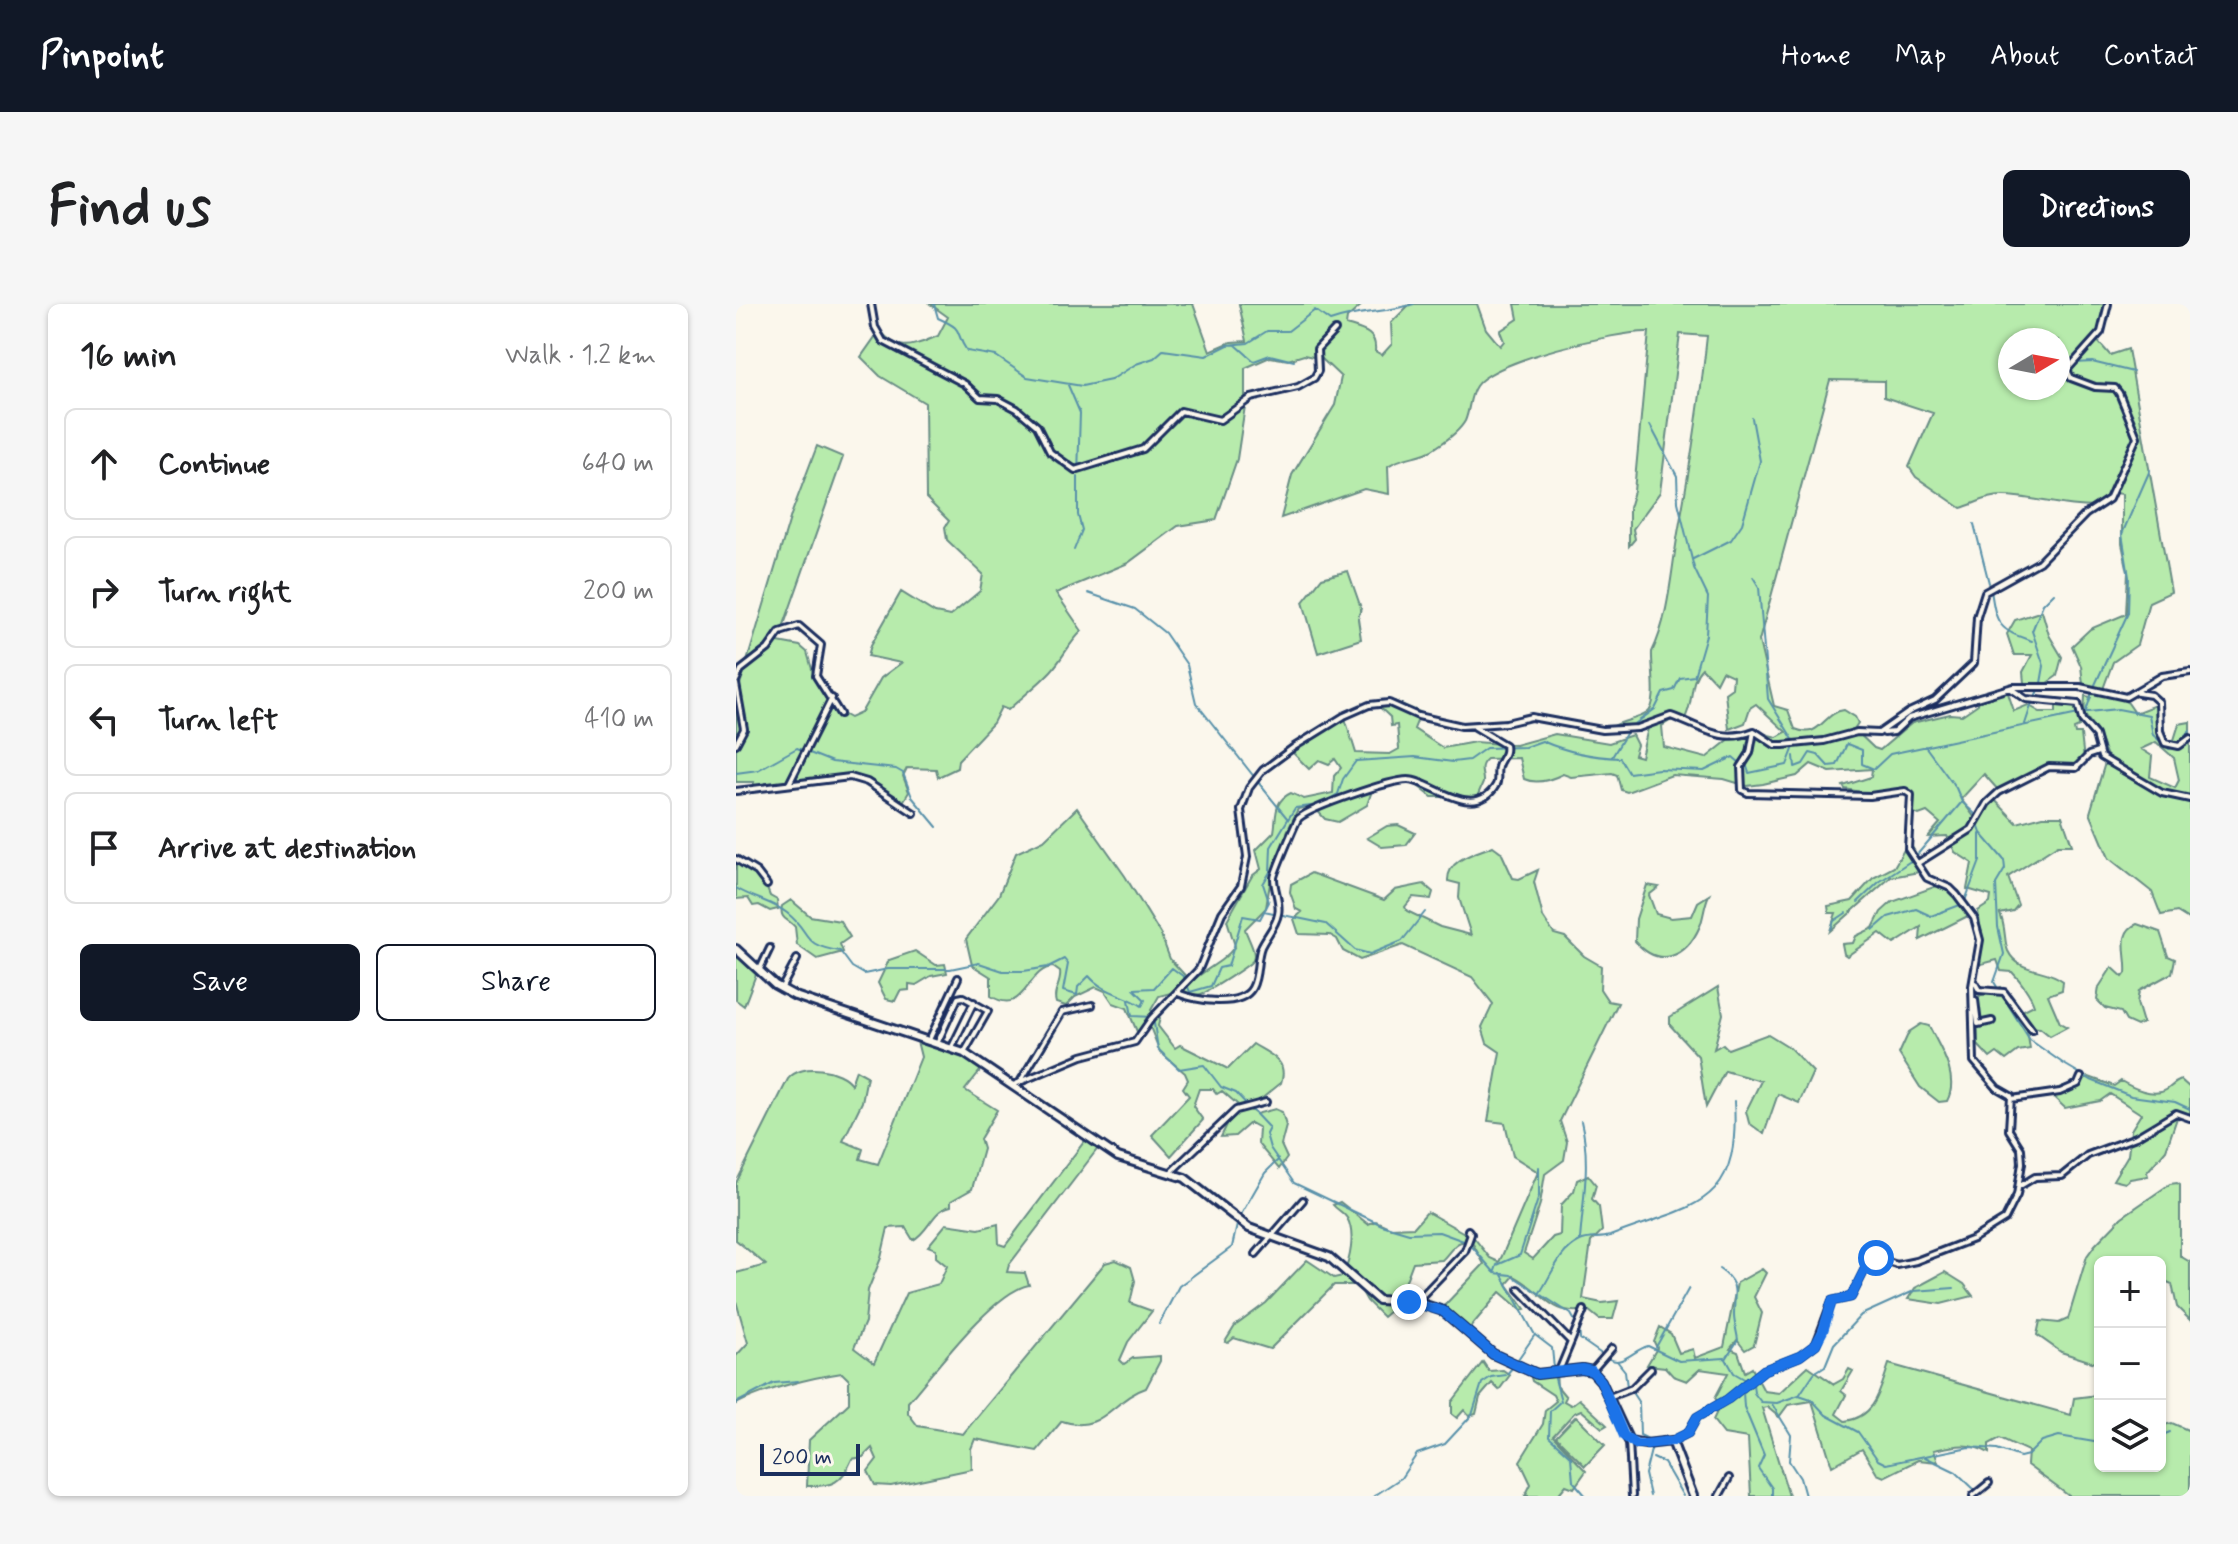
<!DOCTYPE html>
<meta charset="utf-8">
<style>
:root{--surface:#fff;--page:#f6f6f6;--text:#202124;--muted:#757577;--line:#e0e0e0;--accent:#111827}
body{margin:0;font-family:Mynerve,sans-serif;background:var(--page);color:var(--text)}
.controls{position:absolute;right:24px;bottom:24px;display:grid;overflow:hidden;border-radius:12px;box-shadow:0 2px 6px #0004}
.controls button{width:72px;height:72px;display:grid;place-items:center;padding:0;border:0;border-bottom:2px solid var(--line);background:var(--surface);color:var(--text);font:40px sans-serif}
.compass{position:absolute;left:1262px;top:24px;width:72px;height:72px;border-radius:50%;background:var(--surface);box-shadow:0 2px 6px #0004;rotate:80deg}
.scale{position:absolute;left:24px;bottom:20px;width:100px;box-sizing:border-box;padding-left:8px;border:4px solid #1b2f5e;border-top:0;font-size:22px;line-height:28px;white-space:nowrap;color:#1b2f5e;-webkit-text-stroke:6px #fbf7ec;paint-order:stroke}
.stop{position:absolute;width:24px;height:24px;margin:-18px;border:6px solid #1a73e8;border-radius:50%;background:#fff}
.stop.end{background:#1a73e8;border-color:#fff;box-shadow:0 2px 8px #0008}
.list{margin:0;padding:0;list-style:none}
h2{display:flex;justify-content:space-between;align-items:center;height:104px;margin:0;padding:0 32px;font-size:34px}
h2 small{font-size:26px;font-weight:400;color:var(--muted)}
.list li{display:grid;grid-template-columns:52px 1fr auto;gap:24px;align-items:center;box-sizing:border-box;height:112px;margin:0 16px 16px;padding:0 16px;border:2px solid var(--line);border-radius:12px}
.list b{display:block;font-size:30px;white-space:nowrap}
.list em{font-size:26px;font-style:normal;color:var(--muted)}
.actions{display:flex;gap:16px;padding:24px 32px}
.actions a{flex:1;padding:18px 0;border:2px solid var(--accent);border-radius:12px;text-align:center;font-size:28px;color:var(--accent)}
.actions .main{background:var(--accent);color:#fff}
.icon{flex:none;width:44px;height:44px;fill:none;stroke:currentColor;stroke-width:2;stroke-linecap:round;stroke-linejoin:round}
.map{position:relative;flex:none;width:1454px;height:1192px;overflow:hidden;border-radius:12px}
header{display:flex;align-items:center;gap:48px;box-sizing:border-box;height:112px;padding:0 40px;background:var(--accent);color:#fff}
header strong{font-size:38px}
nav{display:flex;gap:44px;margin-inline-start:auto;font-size:28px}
.intro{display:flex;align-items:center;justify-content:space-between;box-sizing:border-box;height:192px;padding:0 48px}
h1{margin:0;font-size:56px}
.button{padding:20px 36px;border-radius:12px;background:var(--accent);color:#fff;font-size:28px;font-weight:700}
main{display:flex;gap:48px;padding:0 48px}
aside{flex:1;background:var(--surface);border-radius:12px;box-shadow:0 2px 6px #0004}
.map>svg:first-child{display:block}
.green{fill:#b7ebac;stroke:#698d85;stroke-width:2;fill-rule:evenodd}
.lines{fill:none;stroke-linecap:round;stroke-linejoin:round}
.stream{stroke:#5991aa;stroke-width:2}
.street-casing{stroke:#1b2f5e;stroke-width:10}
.secondary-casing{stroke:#1b2f5e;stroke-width:12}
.street{stroke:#fbf7ec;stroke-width:4}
.secondary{stroke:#fbf7ec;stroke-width:6}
.route{stroke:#1a73e8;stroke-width:10}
</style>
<header>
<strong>Pinpoint</strong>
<nav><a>Home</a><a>Map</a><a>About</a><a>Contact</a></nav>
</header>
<div class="intro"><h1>Find us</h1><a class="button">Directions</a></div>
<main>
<aside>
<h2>16 min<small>Walk · 1.2 km</small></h2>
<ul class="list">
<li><svg class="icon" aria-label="ahead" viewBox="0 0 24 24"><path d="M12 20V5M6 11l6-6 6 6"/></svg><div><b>Continue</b></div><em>640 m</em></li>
<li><svg class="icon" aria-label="right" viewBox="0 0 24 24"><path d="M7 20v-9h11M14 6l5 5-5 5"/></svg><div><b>Turn right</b></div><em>200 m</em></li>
<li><svg class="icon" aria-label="left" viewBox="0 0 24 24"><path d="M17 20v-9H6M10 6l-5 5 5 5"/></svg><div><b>Turn left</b></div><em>410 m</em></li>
<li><svg class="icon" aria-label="arrive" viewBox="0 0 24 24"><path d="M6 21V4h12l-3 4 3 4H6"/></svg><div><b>Arrive at destination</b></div></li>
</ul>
<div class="actions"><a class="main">Save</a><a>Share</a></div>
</aside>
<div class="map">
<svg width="1454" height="1192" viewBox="0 0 1454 1192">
<rect width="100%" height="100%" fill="#fbf7ec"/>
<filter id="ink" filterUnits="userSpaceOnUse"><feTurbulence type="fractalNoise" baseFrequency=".0125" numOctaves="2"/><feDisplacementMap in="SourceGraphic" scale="16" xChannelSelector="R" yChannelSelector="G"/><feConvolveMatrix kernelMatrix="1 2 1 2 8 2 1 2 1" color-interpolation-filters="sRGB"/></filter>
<g filter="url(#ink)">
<path class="green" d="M194,0H457L474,47L495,38L511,37L503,0H627L611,14L610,21C626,26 641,28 639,47L646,51L656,40L655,19L674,0H741L750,25L764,42L768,37L764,27L782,15L779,0H1372L1366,25L1359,34L1374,51L1392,45L1435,288L1413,298L1401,341L1377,358L1367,385L1392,399L1399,409L1419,401L1427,431L1432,436H1438L1443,420L1454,418V616L1441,608L1425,611L1416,588L1373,554L1354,509L1371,452L1360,426L1348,410L1349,392L1355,393V384L1347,380L1345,362L1336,342L1354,325L1390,310L1392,268L1386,240V190L1380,189C1376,193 1371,199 1366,201C1347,208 1292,191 1266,192C1250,192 1239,200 1225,204L1180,173L1173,163L1197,109L1148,93V77L1094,76L1023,337L1038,402L1052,406L1059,425C1085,436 1087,408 1108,406L1119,413L1122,419L1118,425L1138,444L1144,446L1176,419L1214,410L1226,411L1242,400L1243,389L1271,386L1278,407L1292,401L1304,408H1320V400L1342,402L1343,423L1338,425L1339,430H1345L1348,456L1338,460H1314L1262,486L1248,470L1225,495L1242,518L1255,492L1281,519L1307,512H1326L1336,541H1322L1272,573L1282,601L1277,607L1264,610C1270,623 1268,638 1272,647C1283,670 1310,663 1327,677L1326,686L1312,691L1324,719L1331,723L1314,732L1304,724L1294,723L1291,726L1294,745L1282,747L1270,756L1261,749L1254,754L1242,741L1241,693L1265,683L1284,708L1298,701C1295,691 1284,676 1276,668L1265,667L1261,656L1242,661L1246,635L1242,607L1254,599L1255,592L1231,585L1236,559L1219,548L1211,532L1192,533L1204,519L1191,508L1183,511L1176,508L1177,490L1173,485L1130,489L1109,485L1107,482L1135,473L1136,465L1094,468L1075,460L1061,472L1027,480L1011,482L988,475L936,471L891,488L885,486L881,471L876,469L835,473L827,470C815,476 801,481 788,475L783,454L751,455C741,463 748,470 747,479L741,493H696L674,476L638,481L631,501L602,518L589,515L577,502L562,505L551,528L550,550L534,579L530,604L509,625C511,633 521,648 517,656C516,660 470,689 465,690C457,692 452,689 446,686L423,692L415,706L424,714L422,722L439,744L444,741L492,765L517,740C533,750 553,756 545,779L513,805L520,810L539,805L546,808L550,822L545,841L551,854L543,865L522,840L523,824L514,819L499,832L485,833L501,800L486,787L481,790L477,785H463L457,802L467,816L435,852L416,831L453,792L447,784L452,776L449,769L424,748L414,723L402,730L391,704L377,699L369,687L360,683L339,693L330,702L320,699C316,688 326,679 324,668L317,663C291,664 289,714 255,692V673L236,661L230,635L263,591L280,549L308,536L341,504L389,572L425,631L434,655L455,678C470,664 487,659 499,642L491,616L516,572L525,565L520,546L538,528C541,512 537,497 555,489L568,495L597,489L598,472L605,464L599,455L593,460L583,456L573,465L556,448L608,411L620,449L654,450L663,445L661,421L655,422L654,413L637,397H658L691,411L682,415L678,425L707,444L739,438L779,441L819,430L873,439L896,431L901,441L898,451L905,453L913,420L876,423C887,416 900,416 911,409C923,402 915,362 916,348C933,313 935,268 942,229C954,163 964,98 971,32L944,30L924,188L897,225L899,235L893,242V204L898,187L913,28C881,27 758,56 740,82C733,92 734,106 729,117C724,126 711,136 702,142C687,154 668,151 652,162L653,190L628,185L545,214L556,171L599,101L605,73L586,55L568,51L552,56L534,53L509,64V102L501,155L480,216L442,222L392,259L320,289L346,327C332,340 328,353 315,367C302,381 286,393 272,406L265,403L257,419L222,456L221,464L202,473L200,465L171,464L167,472L173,488L167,498L130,478L112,475L16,487L18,478H0V382L3,384L55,211L81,142L107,153L42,338L64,342L71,348L80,379L107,410L114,414L125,409L145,374L165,359L132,352L135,341L165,288L199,309L214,312L244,287L247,270L211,236L209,223L213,217L190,194L189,99L144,72L125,53L144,26C163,50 176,42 202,32L212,13ZM1274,36H1322V84H1274ZM966,364L980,379L986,367L997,372L996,384L989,389L993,425L1009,419L1014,404L1020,400L1050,428L1041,433L1020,428L995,434L970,454L928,443L926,422L937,415L948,416C959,398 952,378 966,364ZM1420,438L1438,454L1443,476L1439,484L1414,473L1416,452L1405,445Z
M612,267L625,304L622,315L625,335L582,349L567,298L586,274Z
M1306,307L1313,331L1326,353L1321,372L1311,379H1288L1287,368L1296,351H1278L1271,330L1279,316Z
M662,521L679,529L670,541L646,543L631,534L651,522Z
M1173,537L1189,567L1155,573L1094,627L1100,609H1093L1092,602L1116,597L1137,574L1158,563Z
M757,542L765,548L777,574L783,575L802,566L798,578L807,613L818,630L829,633L848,652L865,662L864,685L872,697L882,699L824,817L831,838L828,856L809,870L804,900L788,949L797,955L817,933L824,931L825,901L838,887L841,876L852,871L860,881L856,895L863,903L866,927L855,938L847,995L866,999L882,997L877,1015H863L852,1006C813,1013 809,988 778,972L771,980L789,1005L785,1006L764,988L733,1025L706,1004L748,960L737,940C720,932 716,947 706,956L677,958L669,979L657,987L654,1007L647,1013L631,997L622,981H598L534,1045L498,1034L492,1039L489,1038L499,1022L530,999L571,956L598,974L607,972C614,956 620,930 611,914C607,908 601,906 597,901L604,898L632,920L640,917L655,924L678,923L691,908L739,935L754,954L763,958L766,952L802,868L777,852L769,819L752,817L764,748L751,739L746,723L757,700L736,673L667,641L624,656L607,647L601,635L594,631L563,630L558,615L566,608L560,605L554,588L555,580L575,569L648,596L659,586L688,580L697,588L695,595L677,593L669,603L671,607L704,623L735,631L723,594L724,580L712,577C711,555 740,549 757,542Z
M0,556L25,570L34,592L41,596L42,605L34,607L23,601L17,602L12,594L0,595Z
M1209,579L1223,587L1234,611L1184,636L1185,623L1158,640L1144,629L1111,652L1108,650L1106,640L1117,639L1120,632L1137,624L1145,608L1156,598Z
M911,581L923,583L913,591L920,610L935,614L956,612L962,598L973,591C968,601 968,612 964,622C950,654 923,665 899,637L900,615Z
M55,596L74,612L104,617L114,633L104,640L107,648L81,655L61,641L59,623C53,615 43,616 46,602Z
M1401,620L1424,628L1432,652L1439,655L1436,669L1403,687L1401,699L1407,719L1401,722L1390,717L1385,708L1369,704L1361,696L1363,683L1376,663L1387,673L1390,669C1392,652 1380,628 1401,620Z
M179,647L200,661L209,660L211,669L195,672L180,681L173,680V686L164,687L159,697L150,695L142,679L153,656Z
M0,652H6L22,665L8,702L0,696Z
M982,683L987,710L978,745L987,740L992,745L1032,730L1053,743L1077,768L1063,799L1042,790L1028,830L1013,819L1010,807L1025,777L989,767L970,803L962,752L934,721V713Z
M1185,720L1193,722C1204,744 1224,773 1211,797L1203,798L1184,783L1163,750L1173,728Z
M180,733L228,750L247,763L229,786L261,806L244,835L247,845L236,885L215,897V902C196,906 193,928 177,936L169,923L152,924L145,954L132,986L129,1018L118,1044L138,1059L170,989L203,980L211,962L200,953V945L192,942L210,920L243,925L262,920L263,940L269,942L354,830L366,839L273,961L271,968L289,969L293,981C258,987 198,1068 172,1098V1109L182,1122L227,1130L369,959L380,956L395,963L399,977L394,999L416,1007L392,1038L384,1056L388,1060L397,1054L424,1052V1057L410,1084C376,1095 367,1131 326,1117L301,1147L239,1135L235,1145L236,1165L155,1182L139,1181L132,1167L141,1155L136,1144L127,1153L116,1155C106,1179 96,1183 71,1182L73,1136L113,1099V1076L106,1069C73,1074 30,1085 0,1100V1052L12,1039L0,997V969L30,961L0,936V879L52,775C65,758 105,765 115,780L120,766L131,772L126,798L107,837L127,845L124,855L142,860L185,753Z
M1353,773L1378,782L1385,777C1395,783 1417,794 1430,786C1435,783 1437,779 1445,776L1454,784V810L1443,808L1430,846L1411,868L1412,872L1394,875L1389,879L1377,876L1392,851L1395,826L1405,810L1374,790L1364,797L1329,804L1312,788Z
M1441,879L1444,881V952L1454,958V1016L1441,1003L1436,980L1424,975V958H1364V1057L1359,1059L1325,1048L1301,1031L1304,1017L1323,1019L1332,1015L1351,952L1359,941L1386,913L1434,880Z
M1026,965L1030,969L1018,993L1026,1009L1018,1041L1009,1046L1001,1036L994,1045L1002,1048L1009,1068L1016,1064L1028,1087L1043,1089L1072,1062L1098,1080L1107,1075L1113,1065L1117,1067L1105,1087L1110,1091L1100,1110L1109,1117C1140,1113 1144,1086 1153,1060L1335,1111L1338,1094L1362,1091L1364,1162H1424V1122L1436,1119L1454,1127V1192H1333L1291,1161L1292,1147L1264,1134L1253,1140V1149C1232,1138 1221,1141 1198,1146L1202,1158L1182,1156L1148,1173L1141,1170L1126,1145L1096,1162L1076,1097L1052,1101L1043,1113L1031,1103L1026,1104L1053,1192H1015L1012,1134L988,1130L977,1116L984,1101L979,1094L992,1069L964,1065L951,1077L937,1072L929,1063L911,1061L921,1044L918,1038L924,1023L935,1030L943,1049L957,1045L959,1054L988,1043L1001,979Z
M1209,968L1228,980L1237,992L1205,1000L1172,995L1179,984Z
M747,1058L753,1067L767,1066L774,1071L763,1086L756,1079L744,1093L740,1110L733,1112L728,1106L721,1114L716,1110V1098Z
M820,1068L821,1082L830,1093L828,1097L835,1101L843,1095L871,1121L866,1124L845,1106L838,1109L817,1132L850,1167L838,1184L830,1181L821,1192H789L795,1180L784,1157L807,1120L809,1106L820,1097L817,1091L796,1077L794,1070Z
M840,1112L869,1141L849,1162L820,1133Z"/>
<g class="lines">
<path class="stream" d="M198,0L202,14C231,27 217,27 231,47L260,52L291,73L346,82L375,76L400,60L418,54L427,46L470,52L492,41L512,39L531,27H552L579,6L594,17C622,7 649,9 678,0
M500,41L518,57L534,51L558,57
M1340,59L1356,58L1397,68
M1273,61H1274
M1322,62L1330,61
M332,81L344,109L342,170
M1238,220L1253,279
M338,246L346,226L342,211V173
M957,255L995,236L1006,220L1024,157L1016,114
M1017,273L1023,283L1032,395L1058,437
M1255,286C1260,321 1263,326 1296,337
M352,289L399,305L429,329L451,361L460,399L519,474
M1305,379L1308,362L1296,327L1307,300L1318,289
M1358,383L1392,309L1393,273L1386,230L1414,166
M1299,393L1302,386
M1350,407L1356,389
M1289,420L1296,399
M896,422L919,405L927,389L938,386L944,374L958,372L970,331L972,293L958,264L942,198L941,172L914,121
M1189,442L1220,484L1226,498L1238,509L1245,529L1268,556L1269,565L1260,580L1262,623L1268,650L1258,678L1294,736L1328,760L1355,776L1395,792L1439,798L1454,805
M1058,452L1059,463L1067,460L1074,449L1082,451L1092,462L1101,461L1111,440L1126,446V460L1138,465L1154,450L1352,408L1382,405L1413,411L1417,431L1433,445L1439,443L1454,427
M876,453L891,428
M1010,460L1013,469L1051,461L1058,443
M0,469L22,466L61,444L96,458L160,465L167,469L176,493L201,523
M522,478L551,514
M1180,552L1225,499
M0,584C16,594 37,598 51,609C77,629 63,641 104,647L116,663L128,670L152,665H214L243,659L267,667H288L312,663L328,655L332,660L327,687L341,691L342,683L353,672C367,689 391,691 406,702L409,696L398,685L418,684L436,664L448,673L454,688L475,682L483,664L492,662L507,612L524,615L533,598L527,580L534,568L535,543L559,504L583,501L602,490L607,475L620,457L679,453L717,458L733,456L750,444L789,443L806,437C831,448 855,453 884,454L893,469L923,465L968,467L997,453L1004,459
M1229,597L1244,557V530
M1122,598L1143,578L1176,556
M528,607L590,620L619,646L634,650L666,637L689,608
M1095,625L1098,617L1110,609
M1137,626L1152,613L1180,605L1195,612L1224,601
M393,696L396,712L417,713L422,745L443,765L468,761L485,783L500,789L533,824L530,830L534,844L558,879L646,921L673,929L703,928L733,939L758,968
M503,914L529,869L541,857
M844,936C847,896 855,857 845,817
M983,965C1004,979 998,989 998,1011C998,1019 1001,1028 1002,1036L990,1055
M759,967L761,961L784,951L803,892V863
M759,969L775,971L835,1010L840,1019
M765,969L799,1031L816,1044L818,1065
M803,990C816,971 822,948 844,937C852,933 865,935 874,932C955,900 1005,906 998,797
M423,1020L443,982L496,943L501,921
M843,1023L844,1035L867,1051
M920,1043L953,984
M869,1052C885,1066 896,1046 912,1042L943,1057L989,1054
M990,1055L998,1069L1017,1080L1018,1089L1025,1098L1041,1099L1063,1091L1075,1095L1090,1111L1122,1128L1142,1156L1150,1160L1233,1143L1261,1145L1284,1153L1292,1151L1306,1137L1323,1132L1364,1139
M881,1057L889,1067L891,1083
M780,1058L798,1032
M818,1071L825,1097L814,1107L813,1133L835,1153L837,1177L850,1192
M1014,1081L1007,1088L1008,1103L1028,1151L1022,1164L1036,1184V1192
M895,1087L903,1099L904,1131L914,1136
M1064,1090L1078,1069L1089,1062L1098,1040L1125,1011L1178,987L1218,984
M0,1099L38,1079L62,1077
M1036,1100L1055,1131L1053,1157L1064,1174L1069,1192
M1424,1132L1434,1128
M1189,1153L1220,1168L1240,1187
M917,1154L928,1159L947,1192
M638,1192L665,1174L681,1150L709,1140L736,1111L746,1079L755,1073L770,1071L777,1063
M914,1192L909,1170L916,1142"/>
<defs>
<path id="street" d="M135,0L139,23L147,37L229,80L244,94L262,95L281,105L301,122L314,148L339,166L407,145L445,107L484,116L515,94L562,83L578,74L582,67L581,45L599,26
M0,377L5,366L32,345L44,328L63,322L85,341L80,372L104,410
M0,380L8,425L0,440
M1274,384L1290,395L1342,400L1346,416L1359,431L1365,453L1426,489L1454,495
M1402,389L1415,391L1423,398L1424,427L1429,439L1443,442L1454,434
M1148,429L1158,428L1173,414L1277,383H1344L1390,393L1426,372L1454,368
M53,480L96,394
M0,487L114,473L131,478L178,509
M0,555L21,568L31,581
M1182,559L1236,525L1251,499L1263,488L1313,463L1340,464L1353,451L1362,448
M24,665L34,644
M1239,679L1243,686L1268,688L1296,726
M45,685L61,655
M442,689C459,697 505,704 516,684C523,671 520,656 525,643C530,632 540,622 542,610C545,599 538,586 538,574C538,570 560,517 563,514C576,503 654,476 672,476C695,476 738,519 760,481C763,476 760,469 762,463C764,454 771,452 769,441L739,423
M1239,696L1242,720L1256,717
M193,736L222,674
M201,740L222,694L227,693L252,707L228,749
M215,745L238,698
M284,778L326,708L356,701
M277,781L346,752L399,738L415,715L463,665L486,609L505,582L511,553L505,506L513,484L527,466L558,443L608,412L633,401L653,399L682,412L726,422L770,419L795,413L866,426L902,424L935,412C966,423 984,440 1018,427L1039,441H1047L1088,437L1121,428L1143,429L1173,408L1199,396L1238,359L1241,313L1249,288L1303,258L1350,210L1373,195L1401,133L1383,89L1379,84L1359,83L1335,74L1331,66L1365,28L1372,0
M1275,795L1324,788L1342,780L1345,773
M434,869L500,806L530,798
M1284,882L1299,873L1326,872L1352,851L1400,833L1440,809L1454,814
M520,950L567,896
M783,985L835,1038L823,1067
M680,998L729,947L735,930L732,926
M835,1038L848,1006
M856,1067L876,1044
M873,1093L896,1084L915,1065
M893,1137L896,1192
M936,1137L952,1129L961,1113L992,1095L1028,1066L1064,1052L1080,1040L1096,997L1115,993L1132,959L1140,954L1161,961L1180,957L1237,935L1269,915L1281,891L1286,859L1285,845L1273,826L1275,792L1261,784L1238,757L1236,682L1244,636L1238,614L1221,591L1214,584L1191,574L1172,545L1175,491L1169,487L1134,492L1012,489L1006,486L1005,463L1014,449L1018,427
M983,1192L993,1174
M1237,1192L1253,1179"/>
<path id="secondary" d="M0,645L39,681L59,692L228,749L382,853L449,874L513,924L593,953L642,996L680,998L707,1007L757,1050L801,1070L846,1065L856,1067L865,1077L893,1137L910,1140L936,1137L957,1192"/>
</defs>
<use href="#street" class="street-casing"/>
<use href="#secondary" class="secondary-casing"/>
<use href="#street" class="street"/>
<use href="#secondary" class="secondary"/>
</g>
</g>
<g class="lines" filter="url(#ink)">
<path class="route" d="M673,998L707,1007L757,1050L801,1070L846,1065L856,1067L865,1077L888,1132L900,1140H910L936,1137L952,1129L961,1113L992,1095L1028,1066L1064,1052L1080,1040L1087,1027L1096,997L1115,993L1132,959L1140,954"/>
</g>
</svg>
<div class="controls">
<button>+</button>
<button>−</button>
<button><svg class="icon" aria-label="layers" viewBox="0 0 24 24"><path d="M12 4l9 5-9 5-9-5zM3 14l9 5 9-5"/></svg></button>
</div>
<svg class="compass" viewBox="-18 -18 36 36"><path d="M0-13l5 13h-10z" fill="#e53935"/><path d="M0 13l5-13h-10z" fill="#757577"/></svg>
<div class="scale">200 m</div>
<div class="stop" style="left:1140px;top:954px"></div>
<div class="stop end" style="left:673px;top:998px"></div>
</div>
</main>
